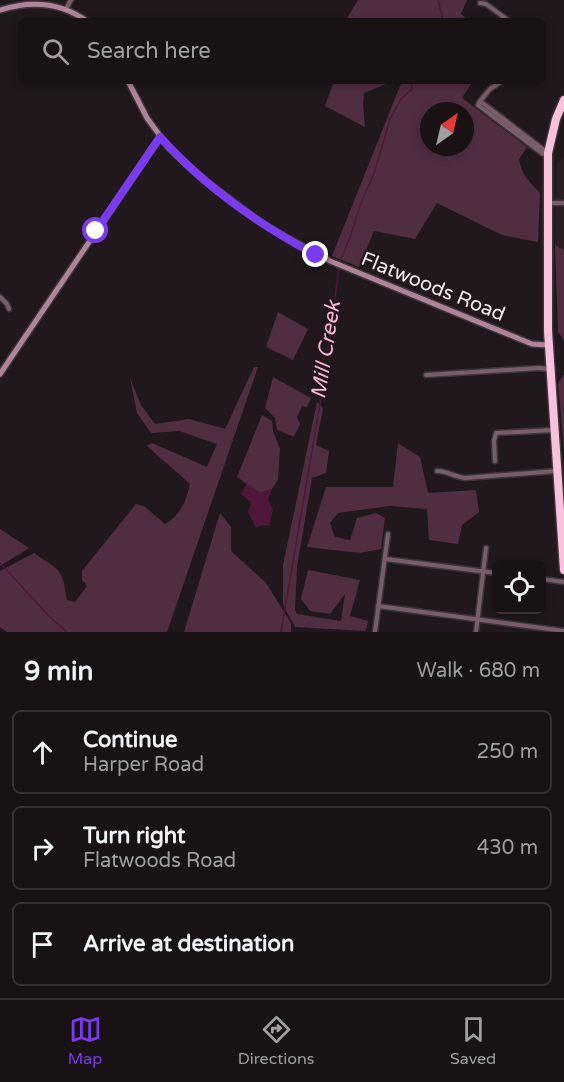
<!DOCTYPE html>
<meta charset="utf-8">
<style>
:root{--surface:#181215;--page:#252022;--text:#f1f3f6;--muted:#9f9ea0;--line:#363234;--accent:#7c3aed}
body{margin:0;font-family:"Varela Round",sans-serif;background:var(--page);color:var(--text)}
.controls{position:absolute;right:18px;bottom:18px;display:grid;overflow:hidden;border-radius:9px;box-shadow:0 3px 9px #0003}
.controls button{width:54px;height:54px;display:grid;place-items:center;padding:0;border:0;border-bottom:2px solid var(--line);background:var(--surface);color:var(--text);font:30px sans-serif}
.compass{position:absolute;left:420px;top:102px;width:54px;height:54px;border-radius:50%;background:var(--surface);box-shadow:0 3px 9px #0003;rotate:34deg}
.stop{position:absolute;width:18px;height:18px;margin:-14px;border:4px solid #7c3aed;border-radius:50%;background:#fff}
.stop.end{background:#7c3aed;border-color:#fff;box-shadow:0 2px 6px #0008}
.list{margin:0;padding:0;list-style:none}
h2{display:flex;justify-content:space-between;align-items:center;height:78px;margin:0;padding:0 24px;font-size:26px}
h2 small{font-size:20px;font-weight:400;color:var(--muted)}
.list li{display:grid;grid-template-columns:39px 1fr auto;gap:18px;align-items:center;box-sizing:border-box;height:84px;margin:0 12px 12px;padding:0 12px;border:2px solid var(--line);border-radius:9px}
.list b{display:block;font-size:22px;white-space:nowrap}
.list p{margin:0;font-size:20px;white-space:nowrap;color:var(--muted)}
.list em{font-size:20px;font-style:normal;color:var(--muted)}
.icon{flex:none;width:33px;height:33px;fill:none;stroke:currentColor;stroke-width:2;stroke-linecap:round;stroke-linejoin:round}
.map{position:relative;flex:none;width:564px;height:632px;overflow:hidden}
.search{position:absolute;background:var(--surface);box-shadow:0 3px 9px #0003;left:18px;right:18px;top:18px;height:66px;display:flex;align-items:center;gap:15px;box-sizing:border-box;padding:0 21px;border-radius:9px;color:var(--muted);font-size:22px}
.sheet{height:366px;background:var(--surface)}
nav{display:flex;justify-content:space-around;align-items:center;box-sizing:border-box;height:84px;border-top:2px solid var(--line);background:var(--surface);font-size:16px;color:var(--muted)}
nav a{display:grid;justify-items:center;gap:3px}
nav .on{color:var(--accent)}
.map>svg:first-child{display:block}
.built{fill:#2d1e26}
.green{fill:#512d41;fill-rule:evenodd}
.water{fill:#4f1739}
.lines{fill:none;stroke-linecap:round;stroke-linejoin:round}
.stream{stroke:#4f1739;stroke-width:1.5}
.street-casing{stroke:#3d3639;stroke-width:7}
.secondary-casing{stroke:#3d3639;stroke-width:8}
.highway-casing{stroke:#3d3639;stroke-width:11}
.street{stroke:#795d6c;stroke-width:4}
.secondary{stroke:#b1839b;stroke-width:5}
.highway{stroke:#fac1de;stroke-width:8}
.route{stroke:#7c3aed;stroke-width:8}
.labels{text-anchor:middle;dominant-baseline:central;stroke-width:4.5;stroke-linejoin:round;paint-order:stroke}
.street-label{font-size:20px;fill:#f1ebee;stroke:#20181c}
.water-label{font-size:21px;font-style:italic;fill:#feb3da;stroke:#20181c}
</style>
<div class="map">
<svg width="564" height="632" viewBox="0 0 564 632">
<rect width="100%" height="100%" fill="#20181c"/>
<path class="built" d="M564,156V250L555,245L557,162Z"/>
<path class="green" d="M358,0H467L461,14L469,21H345Z
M334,81H387L386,84L364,93L363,105L365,127L325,106Z
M402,81H473L462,98L527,147L519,159C521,175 530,182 540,193L538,242L502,235L437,203L415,239L374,231L359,267L332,256ZM429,111H465V147H429Z
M555,245L564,250V340L558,332Z
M278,312L308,329L293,360L266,347Z
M254,367H258L167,632H7L0,627V571L34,553C43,560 61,568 63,580C65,587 65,593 67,600L75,602L87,586L82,580V571L136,504L144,506L165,524C181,515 186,501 190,484L147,446L152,443L207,467L217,444L179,431L151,433L137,413L130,378L141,405L155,424L189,419L225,429Z
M564,374V450L558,383Z
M273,377L311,398L307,407L302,406L297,417L300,424L294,437L277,430L275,418L265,408Z
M317,402L323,408L316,445L329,451L326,473L312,478L297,567L295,610L297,614L341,621L345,594L330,614L310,611L301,599L308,570L360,580L350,616L368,621L366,631L295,627L283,605V565Z
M262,415L272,421L273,431L280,449L278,480L272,489L260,493L237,477Z
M398,443L420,457L428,493L476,490L479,512L462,525L458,544L429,540L427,509L390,506L338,513L330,523L335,537L350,540L357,518L376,513L385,518L381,549L360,553L307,547L326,487H393Z
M220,513L231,527V551L266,583L291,623V632H184Z
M0,529L29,548L0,566Z"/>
<path class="water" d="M247,483L260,493L272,489L268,499L273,510L269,526L263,525L256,528L248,512L251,502L241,494Z"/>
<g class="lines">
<path class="stream" d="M438,0L442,17L439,21
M340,262L350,237L362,200L374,174L390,119L401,99L412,89L411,81
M0,563L48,615L67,632
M281,632L323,387L322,363L328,350L339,267"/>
<defs>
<path id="street" d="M480,3L486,4L509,21
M66,9L71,0
M480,101L478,105L543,154H548
M480,101L548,153
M480,101L490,89L502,81
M549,203H564
M0,297L7,304L9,309
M426,375L539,368L549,369
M495,461L494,441L496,433L554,430
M437,471C448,471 454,477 465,478L556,471
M385,559L496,573
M542,579L564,582
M378,606L564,631
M375,632L388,534
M476,632L486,548"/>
<path id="secondary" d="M0,10C31,0 60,2 87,21
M128,81L147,118L169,148L202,178L264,225L330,261L532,344L548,345
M0,374L160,137"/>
<path id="highway" d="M564,100L556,119L548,153V331L564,570"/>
</defs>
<use href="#street" class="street-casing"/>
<use href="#secondary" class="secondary-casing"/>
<use href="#highway" class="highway-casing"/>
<use href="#street" class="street"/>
<use href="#secondary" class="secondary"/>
<use href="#highway" class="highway"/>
</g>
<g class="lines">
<path class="route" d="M96,231L160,137C204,186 258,224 316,255"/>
</g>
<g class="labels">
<g class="street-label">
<text transform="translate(433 287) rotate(22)">Flatwoods Road</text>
</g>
<g class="water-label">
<text transform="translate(326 350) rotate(-81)">Mill Creek</text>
</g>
</g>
</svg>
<div class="controls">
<button><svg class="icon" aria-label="locate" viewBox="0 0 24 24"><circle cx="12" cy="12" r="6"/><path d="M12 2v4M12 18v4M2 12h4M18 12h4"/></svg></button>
</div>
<svg class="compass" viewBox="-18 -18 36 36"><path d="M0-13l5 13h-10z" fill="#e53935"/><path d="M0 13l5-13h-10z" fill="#9f9ea0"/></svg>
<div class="stop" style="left:96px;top:231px"></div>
<div class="stop end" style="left:316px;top:255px"></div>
<div class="search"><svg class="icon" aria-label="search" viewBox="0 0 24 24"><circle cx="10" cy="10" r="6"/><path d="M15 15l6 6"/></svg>Search here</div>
</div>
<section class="sheet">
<h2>9 min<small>Walk · 680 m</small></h2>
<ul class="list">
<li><svg class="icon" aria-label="ahead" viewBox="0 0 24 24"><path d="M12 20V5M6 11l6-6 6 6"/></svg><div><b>Continue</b><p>Harper Road</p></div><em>250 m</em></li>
<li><svg class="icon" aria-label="right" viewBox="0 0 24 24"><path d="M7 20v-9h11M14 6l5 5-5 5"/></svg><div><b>Turn right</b><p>Flatwoods Road</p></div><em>430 m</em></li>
<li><svg class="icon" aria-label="arrive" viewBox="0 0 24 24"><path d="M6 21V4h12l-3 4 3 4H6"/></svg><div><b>Arrive at destination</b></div></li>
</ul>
</section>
<nav>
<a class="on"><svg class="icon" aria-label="map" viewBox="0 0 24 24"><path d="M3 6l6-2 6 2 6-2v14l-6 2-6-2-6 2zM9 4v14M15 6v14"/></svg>Map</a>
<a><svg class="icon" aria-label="directions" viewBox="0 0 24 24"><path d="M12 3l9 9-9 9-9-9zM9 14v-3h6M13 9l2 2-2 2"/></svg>Directions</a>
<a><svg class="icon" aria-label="saved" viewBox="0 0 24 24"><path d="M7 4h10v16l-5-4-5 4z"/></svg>Saved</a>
</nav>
